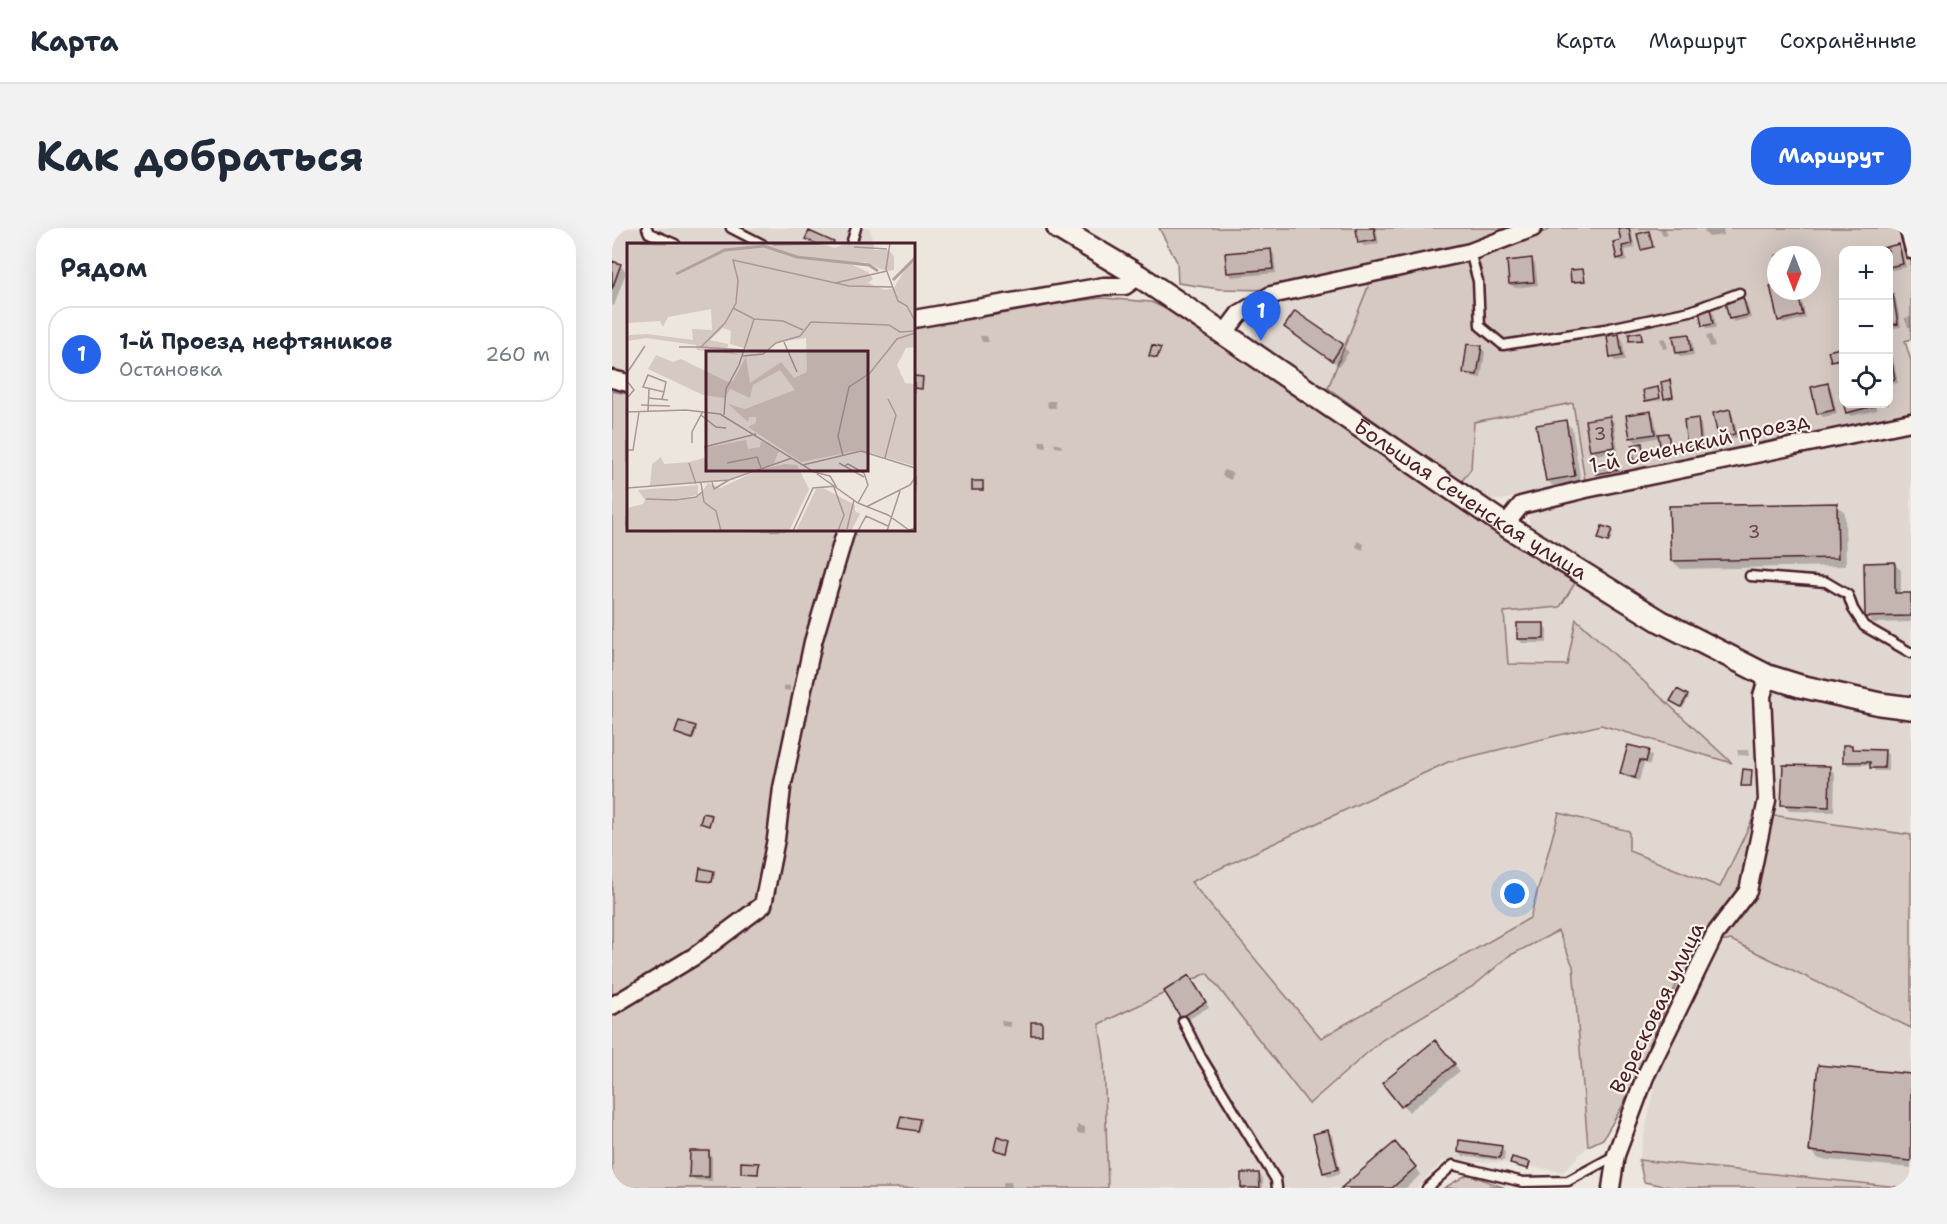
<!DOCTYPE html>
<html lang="ru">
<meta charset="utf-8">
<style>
:root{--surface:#fff;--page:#f2f2f3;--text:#1f2937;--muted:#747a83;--line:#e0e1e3;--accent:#2563eb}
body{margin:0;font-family:"Shantell Sans",sans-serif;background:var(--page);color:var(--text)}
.controls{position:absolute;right:18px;top:18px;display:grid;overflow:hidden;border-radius:12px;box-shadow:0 6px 24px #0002}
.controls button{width:54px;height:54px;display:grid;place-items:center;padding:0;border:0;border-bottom:2px solid var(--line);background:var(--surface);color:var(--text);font:30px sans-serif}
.compass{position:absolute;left:1155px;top:18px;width:54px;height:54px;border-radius:50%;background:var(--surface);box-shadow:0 6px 24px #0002;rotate:180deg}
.you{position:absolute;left:903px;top:666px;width:21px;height:21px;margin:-15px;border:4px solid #fff;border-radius:50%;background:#1a73e8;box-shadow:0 0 0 9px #1a73e833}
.badge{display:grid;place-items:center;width:39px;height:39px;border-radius:50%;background:var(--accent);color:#fff;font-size:20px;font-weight:700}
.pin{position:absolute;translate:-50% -50px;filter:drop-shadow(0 2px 3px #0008)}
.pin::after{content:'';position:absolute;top:32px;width:21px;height:18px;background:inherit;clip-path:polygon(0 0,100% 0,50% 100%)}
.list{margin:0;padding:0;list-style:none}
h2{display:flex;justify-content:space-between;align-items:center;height:78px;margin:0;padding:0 24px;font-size:26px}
h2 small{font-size:20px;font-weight:400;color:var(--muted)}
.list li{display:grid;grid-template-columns:39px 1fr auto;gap:18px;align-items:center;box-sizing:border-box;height:96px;margin:0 12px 12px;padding:0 12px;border:2px solid var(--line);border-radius:24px}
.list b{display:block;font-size:22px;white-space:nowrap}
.list p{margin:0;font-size:20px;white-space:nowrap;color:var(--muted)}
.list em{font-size:20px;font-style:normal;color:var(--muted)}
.icon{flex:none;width:33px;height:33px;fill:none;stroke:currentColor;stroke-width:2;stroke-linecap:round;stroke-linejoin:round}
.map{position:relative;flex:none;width:1299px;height:960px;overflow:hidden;border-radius:24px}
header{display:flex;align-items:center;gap:36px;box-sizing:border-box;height:84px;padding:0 30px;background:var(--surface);border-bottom:2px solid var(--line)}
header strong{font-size:28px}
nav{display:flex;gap:33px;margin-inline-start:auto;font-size:21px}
.intro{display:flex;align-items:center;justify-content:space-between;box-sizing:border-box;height:144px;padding:0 36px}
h1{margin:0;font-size:42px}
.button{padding:15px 27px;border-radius:24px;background:var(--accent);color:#fff;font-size:21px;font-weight:700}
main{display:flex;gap:36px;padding:0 36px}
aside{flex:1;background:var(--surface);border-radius:24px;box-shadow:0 6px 24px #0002}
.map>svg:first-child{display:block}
.built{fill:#e0d7d0}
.green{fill:#d5c9c2;stroke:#907476;stroke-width:1.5;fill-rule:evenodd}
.shadow{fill:#0003}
.building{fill:#c4b5b0;stroke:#4a1f2b;stroke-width:1.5}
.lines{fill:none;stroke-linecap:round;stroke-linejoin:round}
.service-casing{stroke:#4a1f2b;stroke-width:13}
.minor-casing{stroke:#4a1f2b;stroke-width:21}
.tertiary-casing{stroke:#4a1f2b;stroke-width:26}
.service{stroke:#f7f3e8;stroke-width:8}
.minor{stroke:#f7f3e8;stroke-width:16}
.tertiary{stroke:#f7f3e8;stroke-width:21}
.labels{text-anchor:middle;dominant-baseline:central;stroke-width:4.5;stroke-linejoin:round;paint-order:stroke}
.number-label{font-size:18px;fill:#68444c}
.street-label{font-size:21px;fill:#4a1f2b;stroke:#f7f3e8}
.inset-river{fill:none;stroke:#b39f9d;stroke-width:3}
.inset-road{fill:none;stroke:#ab9696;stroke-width:1.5}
.view{fill:#4a1f2b;fill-opacity:0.15;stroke:#4a1f2b;stroke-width:3}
.inset-edge{fill:none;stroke:#4a1f2b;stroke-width:3}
</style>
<header>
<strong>Карта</strong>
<nav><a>Карта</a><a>Маршрут</a><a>Сохранённые</a></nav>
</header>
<div class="intro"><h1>Как добраться</h1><a class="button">Маршрут</a></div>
<main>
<aside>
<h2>Рядом<small></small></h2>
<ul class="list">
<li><span class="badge">1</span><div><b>1-й Проезд нефтяников</b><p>Остановка</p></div><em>260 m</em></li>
</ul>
</aside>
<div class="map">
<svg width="1299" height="960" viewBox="0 0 1299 960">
<rect width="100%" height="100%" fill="#ece6dd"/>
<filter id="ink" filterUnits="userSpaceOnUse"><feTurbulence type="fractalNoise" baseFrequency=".0167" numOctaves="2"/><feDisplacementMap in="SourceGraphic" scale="12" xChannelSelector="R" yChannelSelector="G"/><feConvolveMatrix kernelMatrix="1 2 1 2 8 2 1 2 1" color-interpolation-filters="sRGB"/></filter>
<g filter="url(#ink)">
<path class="built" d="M0,0H258L260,12L259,16H16V155L0,151Z
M758,54L716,160L641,111L640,101L649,86L663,73Z
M962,174L973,253L889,272H879L849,254L859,241L862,194Z
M1299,198V472L1272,468L1154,437L1048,383L920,302L916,290L920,281Z
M963,355L1042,404L1135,452L1184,470L1268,488L1299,491V607L1166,588L1142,590L1108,659L1017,623L947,585L918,690L709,811L578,654L836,534L989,497L1119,535L964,392L955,437L895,436L892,384L948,379Z
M946,703L961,738L976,918L951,944L896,935L831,933L804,960H496L492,828L487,796L595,745L697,876L770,812L863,757L897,728Z
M1119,712L1299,800V960L1027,932L1047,836L1107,714Z"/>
<path class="green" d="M547,0H904L857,17L657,62L607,61L566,55L565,34Z
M942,0H1299V111L1293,113L1299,133V189L973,253L961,175L862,194L859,241L849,254L716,160L758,54L865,28ZM1232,22H1276V176H1232ZM1164,27H1200V63H1164Z
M490,70L539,74L571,89L963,355L948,379L892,384L896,436L955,437L964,391L1120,535L989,497L836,534L579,654L709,810L918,690L947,585L1017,603V623L1108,659L1141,590L1166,588L1299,607V800L1119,712L1081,719L1010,879L991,911L976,918L961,738L946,703L897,728L863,757L770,812L697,876L595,745L487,796L492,828L496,960H0V163L16,166V302H302V100L413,79Z
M1027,932L1297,960H1064L1032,954Z
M856,946L893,960H832Z"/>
<path class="shadow" d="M745,0H764L767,16L752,18L748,14Z
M1008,0H1017L1019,2L1023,20L1013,22L1015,33L1010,34L1006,30L1011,13Z
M1053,0L1056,7L1051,8L1048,1Z
M1092,0H1111L1112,7L1097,9L1093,5Z
M1286,18L1290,22L1294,39L1276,43V22H1264Z
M659,22L662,26L664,45L620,49L616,45Z
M919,32L923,36L926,57L903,60L899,56Z
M0,35L8,37L14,44L2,78L0,77Z
M971,43L973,54L962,55L961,54Z
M1164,58V63H1187L1194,90L1171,96L1168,92L1159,59Z
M1281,67L1284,71L1289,99L1276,101V68Z
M1131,71L1135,75L1139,90L1122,94L1119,90Z
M1098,82L1102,86L1104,100L1095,101L1091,97Z
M683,85L737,124L727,138L674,99Z
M1299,89V99H1296L1292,90Z
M1099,107L1103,118L1098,119L1094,108Z
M368,108H375L377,114H370Z
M1007,108L1011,112L1013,132L1003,133L999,129Z
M1076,108L1080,112L1082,127L1069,129L1065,125Z
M1053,110L1056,120L1051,121L1048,111Z
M869,120L873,124L869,150L856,148L853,144Z
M1228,122L1231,131L1221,134L1220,133Z
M1276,132L1282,135L1286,155L1276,157Z
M1058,154L1062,170L1055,171L1054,170Z
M1215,156L1219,160L1225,186L1211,189L1207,185Z
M1045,161L1049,172L1036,174L1034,173Z
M435,173H443L444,180H436Z
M1233,176H1263L1265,182L1239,188L1235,184Z
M1117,183L1121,187L1126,209L1111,212L1107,208Z
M1038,184L1042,188L1046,208L1056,206L1057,208L1060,223L1051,222L1048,209L1024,214L1020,210Z
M998,190L1002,194L1006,223L983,227L979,223Z
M1085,192L1089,196L1092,221L1080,222L1076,218Z
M953,194L960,200L969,254L941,258L935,252Z
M427,213H433L434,220L428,219Z
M442,215L449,217L450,220L443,219Z
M1004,236L1007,243L987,247L985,245Z
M612,242L621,245L619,252L610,248Z
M371,254L372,263L362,261Z
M1224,276L1233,285L1234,338L1069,341L1060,333Z
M999,302L1001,304L998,315L989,312Z
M745,313L752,316L751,322L744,319Z
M1282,336L1289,342V366H1299V394L1261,395L1255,388Z
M931,397L935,401V415H910L906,411Z
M172,457L178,458V463L172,462Z
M1075,468L1077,469L1071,480L1061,475Z
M83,500L85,501L82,511L65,505Z
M1240,519L1244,523H1272L1276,527V543H1263L1259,537H1236L1232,533Z
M1125,522H1136L1137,528L1126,527Z
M1036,524L1040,528L1038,537L1032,535L1027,553L1014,549L1010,545Z
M1217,539L1223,546L1222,584L1177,583L1171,576Z
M101,644L103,646L101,655L87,651Z
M581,753L597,779L574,793L570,789Z
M389,793L398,794L399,799L390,798Z
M829,820L848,843L797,884L772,855Z
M1299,848V940L1207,931L1198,922Z
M307,893L308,894L307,904L288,900Z
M465,897L473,899V906L465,905Z
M716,904L720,907L729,945L716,949L712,945L703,907Z
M889,920L893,924L892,933L851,928L847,924Z
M789,922L809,946L794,960H731Z
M97,925L100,929V953L83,952L79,948Z
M146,936L147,947L131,945Z
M647,946L651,950V960H631Z
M391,954H399L400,960H391Z
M877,956L892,960H876Z"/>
<path class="building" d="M744,0H762L764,12L746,15Z
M1006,0H1017L1020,16L1010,18L1012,29L1005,31L1001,14L1009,12Z
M197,3L222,14L221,16H205L193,11Z
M1037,3L1041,19L1029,22L1025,6Z
M1287,16L1291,36L1276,39V22H1262Z
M659,21L661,41L615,45L613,25Z
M920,30L922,54L897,56L895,33Z
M0,33L9,36L0,61Z
M971,41L973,53L959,54L958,42Z
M1164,57V63H1185L1191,87L1166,93L1158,58Z
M1276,66H1281L1286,96L1276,97Z
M1131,69L1136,87L1117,91L1113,74Z
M1098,80L1101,96L1090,98L1087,82Z
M683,83L731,116L720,133L672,99Z
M1029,104L1030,112L1017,113V106Z
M1007,106L1010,128L998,130L995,108Z
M1077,106L1079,123L1064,125L1061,108Z
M855,116L870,118L865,147L851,145Z
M540,117L549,120L545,130L537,128Z
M1228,120L1231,130L1219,133L1216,123Z
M1276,130H1279L1283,151L1276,153Z
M302,148L311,149L310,161L302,160Z
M1058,152L1061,169L1052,171L1049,154Z
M1216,155L1222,182L1205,186L1199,159Z
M1046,159L1048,170L1033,173L1031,162Z
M1232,162V176H1261L1262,178L1234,185L1228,163Z
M1118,181L1123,206L1106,209L1101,185Z
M1039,183L1043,206L1018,210L1014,187Z
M998,188L1003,219L978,223L973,192Z
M1086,190L1089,217L1075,219L1072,192Z
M954,192L963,248L934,253L924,197Z
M1056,205L1059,222L1049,223L1046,206Z
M1030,215L1032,232L1021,233L1020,217Z
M1005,234L1006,242L984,246L982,238Z
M360,253H371V262H360Z
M1225,275L1226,330L1059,333L1057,278Z
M990,298L1000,301L996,314L986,311Z
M1283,334V365H1299V388L1253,389L1252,335Z
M905,395H932V411H905Z
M1065,461L1076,467L1069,479L1058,473Z
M67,493L84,498L80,511L63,505Z
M1016,517L1037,522L1034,534L1028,532L1023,550L1008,545Z
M1231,517H1240V521L1273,522L1272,540H1258V534H1231Z
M1171,537L1218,538L1217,579L1169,577Z
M1131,541L1140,542L1139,558H1129Z
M91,585L100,587L97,598L88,595Z
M88,640L102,643L100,654L86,652Z
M577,747L594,774L569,790L552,763Z
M419,794H430V807H419Z
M823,812L843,836L789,879L770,855Z
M1206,837L1299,846V933L1197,923Z
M289,888L308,891L305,903L286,900Z
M716,902L726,941L711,945L701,906Z
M385,908L398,912L395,925L382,922Z
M847,912L890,918L888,930L846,924Z
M783,914L804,939L780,960H729Z
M78,923H97V949H77Z
M900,929L918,934L916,941L898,936Z
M129,934L147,935L146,946L129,945Z
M629,945H647L648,960H629Z"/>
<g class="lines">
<defs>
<path id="service" d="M35,0L37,5L63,16
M119,0L150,16
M1292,0L1299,26
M239,16L244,0
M858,24L866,53L868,98L891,117L993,101L1078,83L1127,65
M1138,348L1214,354L1236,367L1241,381L1252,398L1299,425
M571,793L589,829L664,952L665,960
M815,960L841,937L911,954L956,953L1004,927"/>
<path id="minor" d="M302,91L492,58H513L527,48
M612,106L627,86L659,67L858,24L921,0
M0,151L16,155
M893,297L909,277L974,261L1299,194
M0,778L83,728L151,677L164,611L170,560L201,414L234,302
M999,960L1004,927L1033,849L1103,706L1136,663L1155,572L1150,468L1156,448"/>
<g id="tertiary">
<path id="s1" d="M446,0L527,48L893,297L1048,393L1156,448L1188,458L1268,476L1299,480"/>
</g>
</defs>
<use href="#service" class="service-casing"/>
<use href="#minor" class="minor-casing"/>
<use href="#tertiary" class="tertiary-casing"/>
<use href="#service" class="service"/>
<use href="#minor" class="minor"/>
<use href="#tertiary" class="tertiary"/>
</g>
</g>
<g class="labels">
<g class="number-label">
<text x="988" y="206">3</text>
<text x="1142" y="304">3</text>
</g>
<g class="street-label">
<text transform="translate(1087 215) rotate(-12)">1-й Сеченский проезд</text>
<text stroke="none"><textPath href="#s1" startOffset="494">Большая Сеченская улица</textPath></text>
<text transform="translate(1045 780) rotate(-64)">Вересковая улица</text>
</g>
</g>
<g transform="translate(15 15)">
<rect width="288" height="288" fill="#ece6dd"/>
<path d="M0,0H192L208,5L219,0H247V7H261L267,13V27L259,28L238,19L221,20L241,29L246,36L241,40L258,47L267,45L281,21L288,18V104L279,105L270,122L278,140L288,141V223L233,207L174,219L121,184L129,180V174H122L121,179L101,161L118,166L168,147L153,127L126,142L123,155L103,146L98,155L76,152L21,126L29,112L46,119L54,116L101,139L106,138L119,114L123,140L154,119L167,135L180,129L179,95L151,99L134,110L103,101L104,88L96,85L83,97L101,101L100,107L113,112L70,107L69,102L19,95L0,98L2,92L20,91L66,97L65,86L85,87L84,66L41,74L36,84L33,78L1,80L0,84ZM119,197L121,206L133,204L134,198L152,208L146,222L102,237L23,243L25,221L34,214L37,221L63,219L79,214L77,205ZM159,221L170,222L182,246L162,288H0V265L16,261L18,257L11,247L71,242V252L39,258L72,253L81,240L93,245L134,226ZM196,245L228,262V268L233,271L224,288H169L189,246Z" fill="#d5c9c2"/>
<path class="inset-river" d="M49,31L98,7L137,3L170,14L242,22L251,28M266,37L288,15"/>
<path class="inset-road" d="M263,0L259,26L271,58L280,63L288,78M0,1L39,2M146,2L193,1M227,4L260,6M208,40L260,28M106,65L127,76L156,78L176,87M157,99L170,129M52,104H74M116,107L74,104L98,80L109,60L111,37L106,17L222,43L266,44M116,113L136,111L149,100L173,93L184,79L262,82L273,89L288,88M0,130L18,103M0,138L7,147L1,154M21,155L41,157M35,156L37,149L39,139L21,132L16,144L37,149M14,162L43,163M21,168L22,146M0,169L59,167L93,171L187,229L203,233L209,243L186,245L166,288M74,172L89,184L99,185M97,172L99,146L112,122L127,76M65,200V189L76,168M77,204L129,191M0,207H6L12,169M216,213L211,193L222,144L243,130L270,96L288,90M258,215L269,172L261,156M62,220L69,241M100,220L130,214L134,225M212,220L237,234M176,222L234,208L288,225M218,223L221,221L237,230L241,242L231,260M190,231L231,260L261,272L282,287L288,285M85,239L87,246L102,237M74,240L77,259L89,268L94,288M207,244L217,272L211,288M0,245L102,237L165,215M19,256L48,257L69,254L75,249M239,264L283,242L288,235M220,286L227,257M231,288L239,273L261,283M260,288L273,248"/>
<path class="view" d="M79,108H241V228H79Z"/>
<rect width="288" height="288" class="inset-edge"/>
</g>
</svg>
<div class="controls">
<button>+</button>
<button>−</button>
<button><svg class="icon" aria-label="locate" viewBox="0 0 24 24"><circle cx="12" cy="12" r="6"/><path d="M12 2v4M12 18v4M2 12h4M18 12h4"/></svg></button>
</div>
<svg class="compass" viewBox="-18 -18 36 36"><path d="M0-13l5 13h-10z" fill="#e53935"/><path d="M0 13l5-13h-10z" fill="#747a83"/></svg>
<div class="you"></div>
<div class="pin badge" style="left:649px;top:113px">1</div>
</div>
</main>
